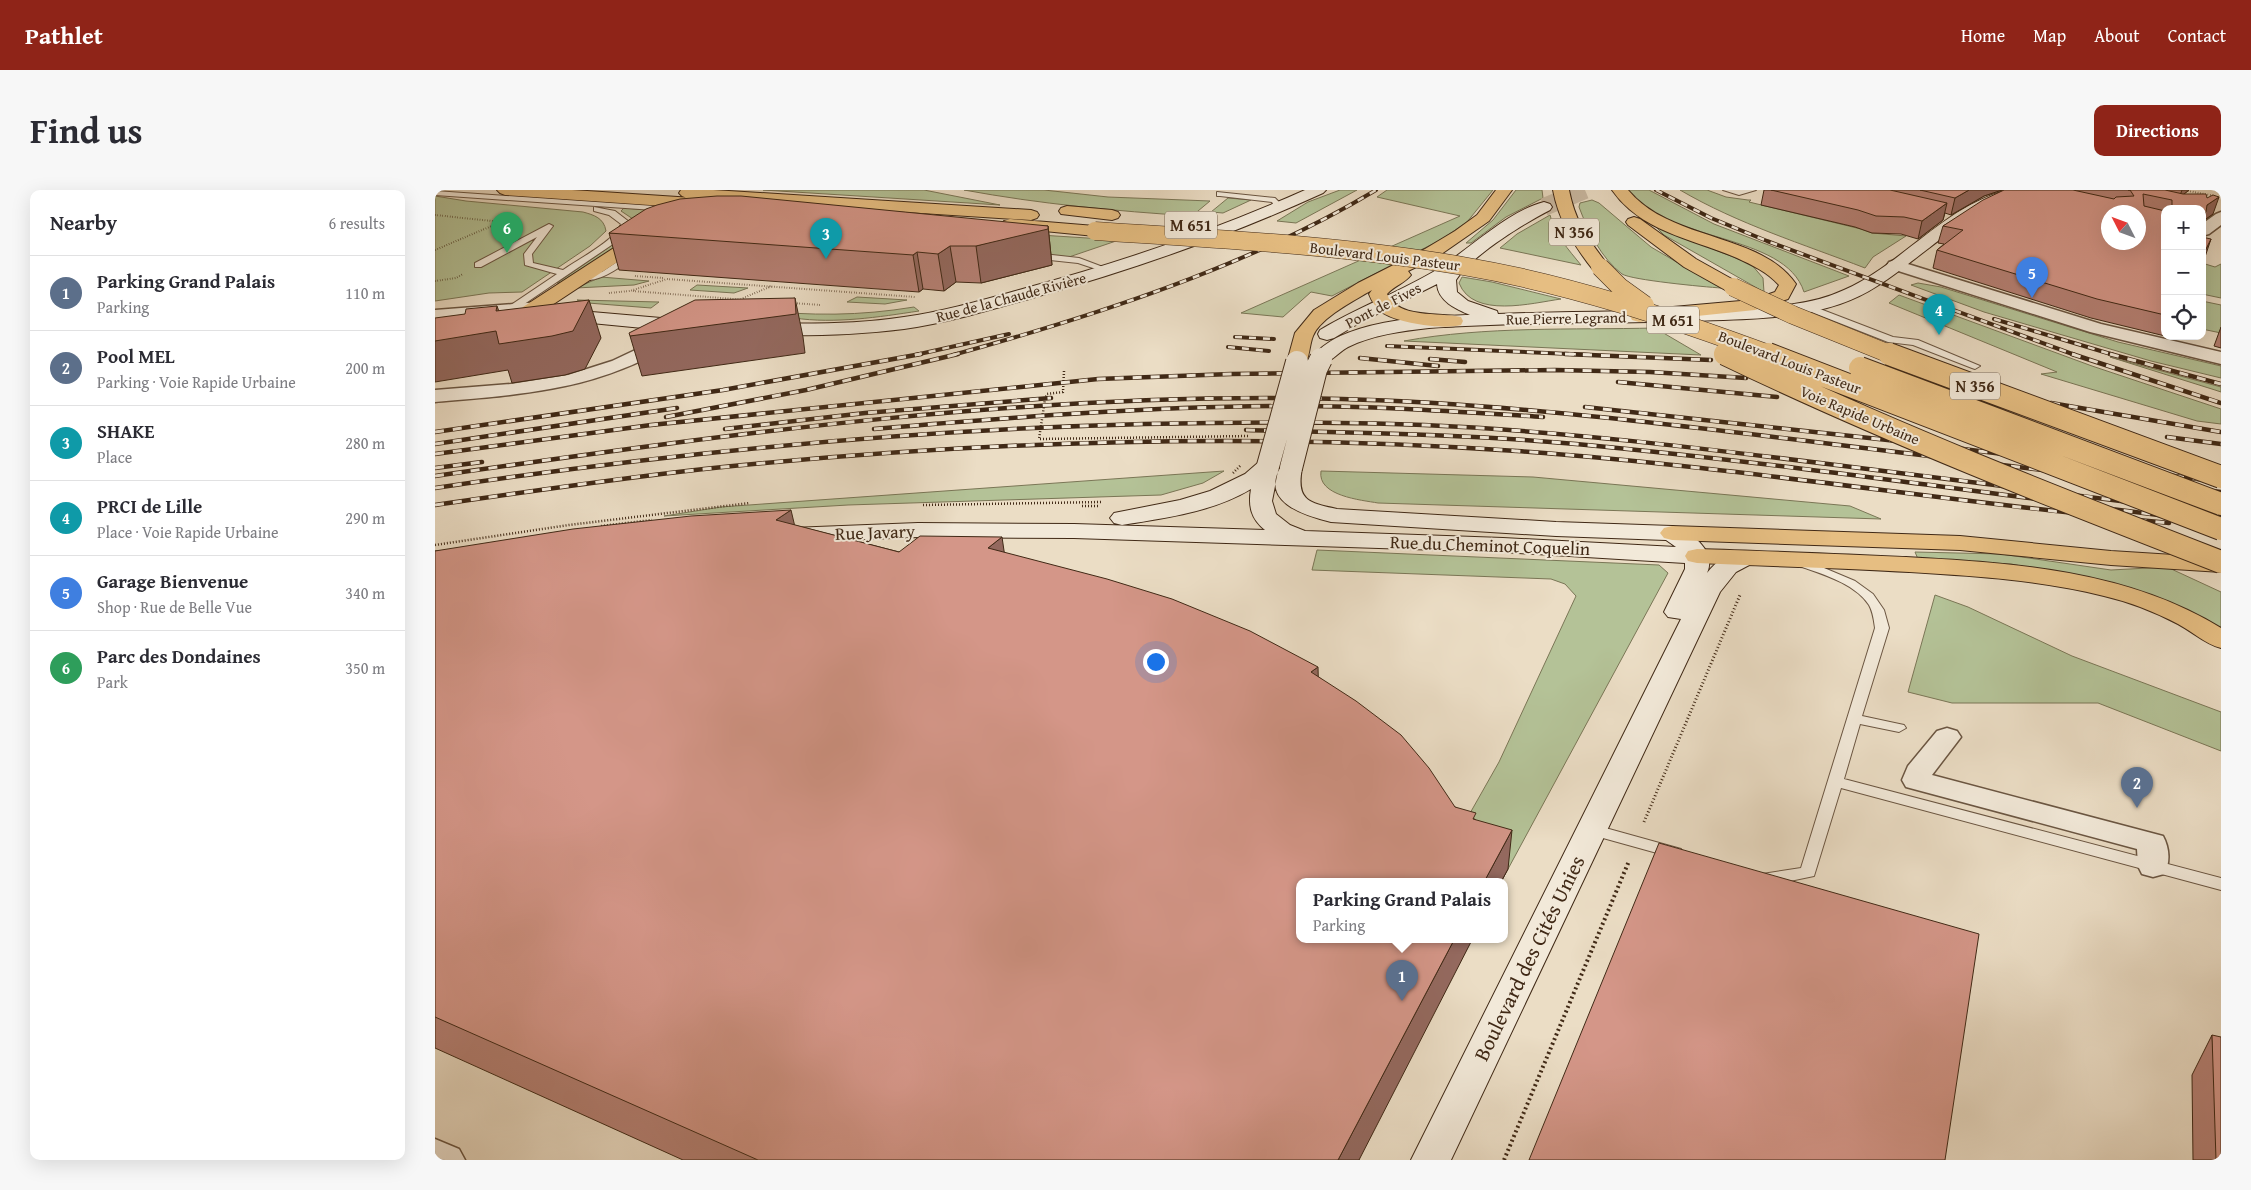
<!DOCTYPE html>
<meta charset="utf-8">
<style>
:root{--surface:#fff;--page:#f7f7f7;--text:#2b2b33;--muted:#7c7c81;--line:#e1e1e2;--accent:#8f2418}
body{margin:0;font-family:"Gentium Book Plus",serif;background:var(--page);color:var(--text)}
.controls{position:absolute;right:15px;top:15px;display:grid;overflow:hidden;border-radius:10px;box-shadow:0 5px 20px #0002}
.controls button{width:45px;height:45px;display:grid;place-items:center;padding:0;border:0;border-bottom:1px solid var(--line);background:var(--surface);color:var(--text);font:25px sans-serif}
.compass{position:absolute;left:1666px;top:15px;width:45px;height:45px;border-radius:50%;background:var(--surface);box-shadow:0 5px 20px #0002;rotate:312deg}
.you{position:absolute;left:720px;top:471px;width:18px;height:18px;margin:-12px;border:4px solid #fff;border-radius:50%;background:#1a73e8;box-shadow:0 0 0 8px #1a73e833}
.badge{display:grid;place-items:center;width:32px;height:32px;border-radius:50%;background:var(--accent);color:#fff;font-size:16px;font-weight:700}
.pin{position:absolute;translate:-50% -41px;filter:drop-shadow(0 1px 2px #0008)}
.pin::after{content:'';position:absolute;top:26px;width:18px;height:15px;background:inherit;clip-path:polygon(0 0,100% 0,50% 100%)}
.popup{position:absolute;left:861px;top:688px;width:212px;height:65px;box-sizing:border-box;display:grid;place-content:center;border-radius:10px;background:var(--surface);filter:drop-shadow(0 1px 4px #0005);font-size:16px;white-space:nowrap;color:var(--muted)}
.popup b{font-size:19px;color:var(--text)}
.popup::after{content:'';position:absolute;left:50%;top:100%;margin-left:-10px;border:10px solid transparent;border-top-color:var(--surface)}
.list{margin:0;padding:0;list-style:none}
h2{display:flex;justify-content:space-between;align-items:center;height:65px;margin:0;padding:0 20px;font-size:21px}
h2 small{font-size:16px;font-weight:400;color:var(--muted)}
.list li{display:grid;grid-template-columns:32px 1fr auto;gap:15px;align-items:center;box-sizing:border-box;height:75px;padding:0 20px;border-top:1px solid var(--line)}
.list b{display:block;font-size:19px;white-space:nowrap}
.list p{margin:0;font-size:16px;white-space:nowrap;color:var(--muted)}
.list em{font-size:16px;font-style:normal;color:var(--muted)}
.icon{flex:none;width:28px;height:28px;fill:none;stroke:currentColor;stroke-width:2;stroke-linecap:round;stroke-linejoin:round}
.map{position:relative;flex:none;width:1786px;height:970px;overflow:hidden;border-radius:10px}
header{display:flex;align-items:center;gap:30px;box-sizing:border-box;height:70px;padding:0 25px;background:var(--accent);color:#fff}
header strong{font-size:24px}
nav{display:flex;gap:28px;margin-inline-start:auto;font-size:18px}
.intro{display:flex;align-items:center;justify-content:space-between;box-sizing:border-box;height:120px;padding:0 30px}
h1{margin:0;font-size:35px}
.button{padding:12px 22px;border-radius:10px;background:var(--accent);color:#fff;font-size:18px;font-weight:700}
main{display:flex;gap:30px;padding:0 30px}
aside{flex:1;background:var(--surface);border-radius:10px;box-shadow:0 5px 20px #0002}
.map>svg:first-child{display:block}
.green{fill:#b4c297;stroke:#7a7656}
.lines{fill:none;stroke-linecap:round;stroke-linejoin:round}
.secondary-tunnel{stroke:#c9b9a2;stroke-width:18;stroke-dasharray:18 9;stroke-linecap:butt}
.lane-casing{stroke:#6b5642;stroke-width:2}
.street-casing{stroke:#6b5642;stroke-width:3}
.secondary-casing{stroke:#402916;stroke-width:2}
.highway-casing{stroke:#402916;stroke-width:2}
.path-far3{stroke:#402916;stroke-width:2;stroke-dasharray:0.5 2;stroke-linecap:butt}
.path-far2{stroke:#402916;stroke-width:2.5;stroke-dasharray:1 2;stroke-linecap:butt}
.path-far1{stroke:#402916;stroke-width:3;stroke-dasharray:1 2.5;stroke-linecap:butt}
.path{stroke:#402916;stroke-width:4;stroke-dasharray:2 3;stroke-linecap:butt}
.lane{fill:#f2e9d9;fill-rule:evenodd}
.street{fill:#f2e9d9;fill-rule:evenodd}
.secondary{fill:#f2e9d9;fill-rule:evenodd}
.highway{fill:#e6be82;fill-rule:evenodd}
.rail-far1-casing{stroke:#402916;stroke-width:4}
.rail-casing{stroke:#402916;stroke-width:4.5}
.rail-far1{stroke:#f2e9d9;stroke-width:2.5;stroke-dasharray:7;stroke-linecap:butt}
.rail{stroke:#f2e9d9;stroke-width:3;stroke-dasharray:9;stroke-linecap:butt}
.secondary-bridge-casing{stroke:#402916;stroke-width:24;stroke-linecap:butt}
.highway-bridge-far1-casing{stroke:#402916;stroke-width:19;stroke-linecap:butt}
.highway-bridge-casing{stroke:#402916;stroke-width:24;stroke-linecap:butt}
.path-bridge{stroke:#402916;stroke-width:2.5;stroke-dasharray:1 2;stroke-linecap:butt}
.secondary-bridge{stroke:#f2e9d9;stroke-width:22}
.highway-bridge-far1{stroke:#e6be82;stroke-width:18}
.highway-bridge{stroke:#e6be82;stroke-width:22}
.wall{fill:#b68175;stroke:#402916}
.shaded-wall{fill:#94695f;stroke:#402916}
.building{fill:#d49688;stroke:#402916;fill-rule:evenodd}
.labels{text-anchor:middle;dominant-baseline:central;stroke-width:4;stroke-linejoin:round;paint-order:stroke}
.far-street-label{font-size:15px;fill:#402916;stroke:#f2e9d9}
.shield{fill:#f2e9d9;stroke:#756350;stroke-width:1}
.shield-label{font-size:16px;font-weight:bold;fill:#402916}
.street-label{font-size:18px;fill:#402916;stroke:#f2e9d9}
.near-street-label{font-size:21px;fill:#402916;stroke:#f2e9d9}
</style>
<header>
<strong>Pathlet</strong>
<nav><a>Home</a><a>Map</a><a>About</a><a>Contact</a></nav>
</header>
<div class="intro"><h1>Find us</h1><a class="button">Directions</a></div>
<main>
<aside>
<h2>Nearby<small>6 results</small></h2>
<ul class="list">
<li><span class="badge" style="background:#5c6f8a">1</span><div><b>Parking Grand Palais</b><p>Parking</p></div><em>110 m</em></li>
<li><span class="badge" style="background:#5c6f8a">2</span><div><b>Pool MEL</b><p>Parking · Voie Rapide Urbaine</p></div><em>200 m</em></li>
<li><span class="badge" style="background:#0f9aa8">3</span><div><b>SHAKE</b><p>Place</p></div><em>280 m</em></li>
<li><span class="badge" style="background:#0f9aa8">4</span><div><b>PRCI de Lille</b><p>Place · Voie Rapide Urbaine</p></div><em>290 m</em></li>
<li><span class="badge" style="background:#3f7fe0">5</span><div><b>Garage Bienvenue</b><p>Shop · Rue de Belle Vue</p></div><em>340 m</em></li>
<li><span class="badge" style="background:#2e9e5b">6</span><div><b>Parc des Dondaines</b><p>Park</p></div><em>350 m</em></li>
</ul>
</aside>
<div class="map">
<svg width="1786" height="970" viewBox="0 0 1786 970">
<rect width="100%" height="100%" fill="#ebddc5"/>
<filter id="stains"><feTurbulence type="fractalNoise" baseFrequency=".004" numOctaves="4"/><feColorMatrix values="0 0 0 0 .2 0 0 0 0 .09 0 0 0 0 .02 0 0 0 .5 -.17"/></filter>
<radialGradient id="worn" r=".72"><stop offset=".6" stop-color="#630" stop-opacity="0"/><stop offset="1" stop-color="#630" stop-opacity=".3"/></radialGradient>
<path class="green" d="M328,0H489L565,15Z
M529,0H609L673,7L775,11L757,26C680,21 605,14 529,0Z
M905,0H922L861,33L842,31L873,12Z
M952,0H1058L1032,32L1007,49L897,106L876,102L848,127L806,123L1025,26L942,7Z
M1081,0H1107L1108,8L1071,27L1036,53H1031L1058,30Z
M1193,0H1214L1279,34L1414,86L1369,102C1350,42 1229,53 1193,0Z
M1245,0H1272L1291,7L1313,10H1316L1314,12L1426,39L1437,43L1471,46L1438,67L1430,78C1368,54 1303,34 1245,0Z
M0,6L31,11L148,22C159,25 169,28 171,41L155,56L87,102L54,103L0,111Z
M793,8L816,10L788,23L776,22Z
M1157,10L1164,13L1216,57L1286,98C1270,97 1196,90 1187,84C1166,68 1153,41 1144,17L1145,13Z
M189,18L285,25L128,93H122L193,44L198,29L186,21Z
M1115,25C1120,45 1133,59 1146,75L1065,58L1082,44Z
M334,35L557,42L684,50L634,67Z
M1220,36L1316,74L1328,88L1329,102L1229,45Z
M1767,73L1780,77L1786,74V108L1767,104Z
M166,87L214,91L199,95L141,98Z
M1027,87L1057,92L1126,109C1097,113 1038,129 1024,93Z
M1483,93L1506,97L1683,152L1786,176V188L1716,171L1549,122L1476,95Z
M262,95L313,98L299,103L255,100Z
M1464,105L1657,176L1786,219V234L1762,231L1606,184L1622,182L1454,113Z
M422,107L472,110L450,114L412,112Z
M142,110L224,112L216,118L153,113Z
M1767,111L1786,115V143L1767,139Z
M479,117L484,121C444,127 400,134 359,128C346,126 334,123 321,120C375,126 425,126 479,117Z
M1220,138L1266,165L969,151C1051,136 1137,140 1220,138Z
M1675,167L1786,197V202L1780,200Z
M789,281L768,293L726,305L413,315L229,326L286,317Z
M886,281L1098,287L1415,316L1446,329L943,313C926,310 882,306 886,281Z
M882,360L1224,375L1233,383L1073,679L1035,668L1017,655L1064,572L1141,406L1130,394L1116,389L877,380Z
M1480,362L1566,364L1676,380L1732,377L1786,402V444L1686,396L1576,374L1483,369Z
M1500,405L1533,417L1637,466L1786,522V561L1663,513H1517L1473,502Z"/>
<g class="lines">
<path class="secondary-tunnel" d="M1109,17L1150,0"/>
<defs>
<path id="lane" d="M1288,0H1321L1304,5Z
M0,1L234,17L238,19L234,21L0,5Z
M782,2L840,8L846,14L838,22L834,20L838,14L837,12L785,6H782Z
M159,17L180,21L193,31L192,40L178,54L79,121H73V117L122,84L90,75L89,64L102,47L46,77H40V73L114,34L118,36L97,64L98,73L128,80C142,70 181,50 186,34L174,25L159,21Z
M197,62L201,65L200,67C187,75 159,98 144,87L148,84L167,82Z
M599,63L644,68L668,77L664,80L643,73L596,68V64Z
M1372,114L1458,147L1483,150L1545,176L1540,179L1537,178L1478,155L1453,152L1369,119L1367,117Z
M1363,367L1420,391L1438,404L1449,420L1454,438L1427,526L1469,535L1471,538L1464,542L1425,534L1409,589L1786,688V700L1406,598L1379,686L1331,696L1321,693L1319,689L1321,685L1366,678L1440,438C1439,431 1438,422 1434,415C1419,392 1383,383 1359,374L1357,371L1359,368Z
M1156,634L1246,659L1248,663L1246,667L1240,668L1150,643L1148,639L1150,635Z"/>
<path id="street" d="M1786,22V35L1774,44L1767,46V34L1781,24Z
M1460,70L1666,134L1786,162V174L1655,142L1454,78L1452,75L1454,72Z
M104,112L110,113L113,117L110,121L0,130V120Z
M232,145L238,146L241,150L238,154C159,201 89,204 0,212V200L76,194L133,185L177,171Z
M1512,538L1522,541L1526,547L1497,585L1728,646C1734,657 1736,672 1729,684L1718,687L1707,684L1703,676L1702,659L1471,597L1467,590L1473,576L1502,541Z
M0,949L24,959L30,970H0Z"/>
<path id="secondary" d="M870,0H891L888,3C794,46 697,80 597,108C555,120 512,133 469,139C422,145 376,146 329,145L322,143L320,139L322,135L329,133C376,134 423,134 469,127C511,121 551,109 591,98C687,72 780,40 870,0Z
M1573,0H1599L1596,3C1557,13 1526,33 1494,58C1466,79 1439,103 1405,114C1358,130 1305,129 1255,131C1168,134 1081,132 994,138C966,141 938,145 913,157C900,164 894,177 879,173L876,169C903,130 991,126 1035,125C1021,119 1003,111 1002,94L926,132L899,148L892,150L885,148L883,144L885,140C922,118 962,103 998,82C1032,62 1072,21 1109,12L1115,14L1117,17L1115,20C1088,34 1036,66 1021,90L1022,102L1033,111L1062,121L1063,124C1137,121 1210,122 1283,119C1324,117 1371,118 1409,100C1468,74 1509,16 1573,0Z
M122,119L249,130L256,132L258,136L256,140L249,142L115,129L113,125L115,121Z
M833,269L841,271L844,276L837,311L841,324L855,335L870,341L1068,348L1241,357L1231,350L1121,346L896,332C868,325 822,311 848,273L856,271L864,273L867,278C861,310 873,313 902,319L1121,332L1237,336C1256,341 1282,361 1272,383C1283,369 1299,358 1318,363L1321,368L1318,373L1301,382L1285,402L1016,970H976L1246,429L1233,427L1229,422L1250,379V373L1068,362L639,348L483,347L356,352L348,350L344,345L348,340L356,338L483,333L639,334L830,340C816,329 813,316 816,299C778,322 730,328 687,335L679,333L675,328L679,323L745,310L775,301L810,284L825,271Z"/>
<path id="highway" d="M62,0H137L273,9L279,11L281,14L279,17L273,19L70,5L65,3Z
M246,0H278L596,20L602,22L604,25L602,28L596,30L252,8L247,6L244,3Z
M1061,0H1077L1054,31L1002,67L973,81L976,85C970,93 959,96 952,104C963,129 1004,122 1026,127L1028,131L1026,135C1007,140 964,133 948,123C941,118 937,112 934,104L937,100C920,110 885,128 878,146C874,156 875,167 869,176L862,178L855,176L852,172L860,143L879,120L923,93L990,59L1020,41L1042,25Z
M1118,0H1134C1141,35 1154,49 1174,77L1171,81H1159C1139,56 1124,31 1118,0Z
M1177,0H1193C1236,52 1325,42 1361,94L1353,109L1320,120L1204,132L1197,130L1195,126L1197,122L1204,120L1317,110L1340,102L1344,95C1332,82 1317,75 1302,68C1258,49 1206,42 1177,0Z
M632,16L677,20L683,22L685,25L683,28L677,30L626,24L624,21L626,18Z
M1199,27L1205,29L1261,69L1304,93L1307,97L1304,101H1292L1249,77L1193,35L1191,32L1193,29Z
M575,29L660,36L666,38L668,41L666,44L660,46L569,37L567,34L569,31Z
M211,40L217,41L219,45L217,49L102,125L95,127L88,125L86,121L88,117L205,41Z
M1237,336L1525,346L1676,361L1786,368V382L1676,375L1525,360L1237,350L1229,348L1225,343L1229,338Z
M1262,359C1332,361 1401,364 1471,367C1579,373 1692,380 1786,438V458C1770,454 1758,442 1743,434C1720,422 1695,412 1669,406C1605,390 1539,386 1474,382C1403,378 1333,376 1262,373L1253,371L1250,366L1253,361Z"/>
</defs>
<use href="#lane" class="lane-casing"/>
<use href="#street" class="street-casing"/>
<use href="#secondary" class="secondary-casing"/>
<use href="#highway" class="highway-casing"/>
<path class="path-far3" d="M1748,0L1780,6
M0,25L66,32L0,60
M200,86L228,88
M0,91L21,88L28,84
M198,101L311,110
M174,103L195,101L232,89L480,107
M308,108L337,96
M357,113L386,115"/>
<path class="path-far2" d="M629,181L628,202L612,204L610,209L604,249L814,246
M488,315L667,312
M647,316H664
M166,336L217,330
M0,355L134,335L315,313"/>
<path class="path-far1" d="M1209,632L1305,405"/>
<path class="path" d="M1069,970L1194,671"/>
<use href="#lane" class="lane"/>
<use href="#street" class="street"/>
<use href="#secondary" class="secondary"/>
<use href="#highway" class="highway"/>
<defs>
<path id="rail-far1" d="M1221,0L1276,28L1332,51L1640,165
M1559,129L1679,165
M800,147L839,149
M952,156L1158,165
M793,157L834,161
M480,165L574,144
M518,165C659,126 815,76 941,0"/>
<path id="rail" d="M1130,164L1276,170
M1637,164L1786,213
M1675,164L1786,194
M925,168L1003,176
M995,169L1030,172
M1183,192L1342,207
M1616,213L1786,242
M1150,217L1489,254L1786,292
M231,227L371,200L523,164
M290,239L430,223L616,208
M439,239C580,227 721,216 862,216C944,216 1026,222 1108,227
M811,240C921,243 1031,244 1141,254C1356,274 1571,306 1786,333
M0,242L288,200L486,164
M1732,247L1786,254
M0,254L242,218
M0,264L216,235L663,189L796,184L1120,180L1215,182L1311,188
M0,278L47,272
M0,286C300,243 603,201 907,209C1058,213 1207,231 1356,249C1499,267 1643,284 1786,302
M0,298C235,263 471,240 709,234C802,232 896,231 989,235C1127,241 1264,258 1401,275C1530,291 1658,307 1786,324
M0,315C90,302 179,289 269,279C538,251 811,242 1082,261C1300,276 1516,313 1734,333"/>
</defs>
<use href="#rail-far1" class="rail-far1-casing"/>
<use href="#rail" class="rail-casing"/>
<use href="#rail-far1" class="rail-far1"/>
<use href="#rail" class="rail"/>
<defs>
<path id="secondary-bridge" d="M833,276L862,172
M856,278L881,179L886,169"/>
<path id="highway-bridge-far1" d="M660,41C783,49 906,55 1028,76C1134,94 1236,128 1336,165
M1165,77L1185,97L1210,115
M1298,97L1358,125L1457,165
M1289,163L1293,165"/>
<path id="highway-bridge" d="M1290,164C1452,242 1619,307 1786,372
M1333,164L1786,339
M1454,164L1786,287
M1425,178L1786,314"/>
</defs>
<use href="#secondary-bridge" class="secondary-bridge-casing"/>
<use href="#highway-bridge-far1" class="highway-bridge-far1-casing"/>
<use href="#highway-bridge" class="highway-bridge-casing"/>
<path class="path-bridge" d="M798,283L806,275"/>
<use href="#secondary-bridge" class="secondary-bridge"/>
<use href="#highway-bridge-far1" class="highway-bridge-far1"/>
<use href="#highway-bridge" class="highway-bridge"/>
</g>
<path class="wall" d="M1329,0H1567L1549,6L1516,25L1510,23L1508,30L1483,49L1466,44L1437,43L1420,37L1326,15Z
M1569,0H1754L1749,4L1778,24L1768,31L1767,19H1730V146L1656,128L1498,78L1502,60L1509,54L1503,53L1508,36Z
M613,36L617,75L546,93L521,92L509,101L488,99L484,102L184,80L174,43Z
M1786,137V158L1779,156Z
M359,335L464,362L569,363L884,487L1020,617L1041,630L1073,679L1066,692H864L924,970H248L0,858V361Z
M1777,845L1786,970H1758L1757,885Z"/>
<path class="shaded-wall" d="M1534,0H1567L1549,6L1516,25L1520,8Z
M1747,0H1754L1744,8Z
M1784,7L1778,24L1768,31L1767,33V25L1772,15Z
M1512,13L1508,30L1483,49L1487,31Z
M613,36L617,75L546,93L541,56Z
M1776,49L1770,67L1767,72V67Z
M515,56L521,92L509,101L503,64Z
M482,62L488,99L484,102L478,65Z
M360,108L368,147L370,163L207,186L195,146Z
M154,110L166,148L150,179L130,185L77,193L73,180L0,192V151L62,116L75,152Z
M356,320L364,354L341,330Z
M567,347L572,381L553,358Z
M883,477L884,514L876,482Z
M1077,640L1073,679L1066,692H1049Z
M1019,750H1037L924,970H903Z"/>
<path class="building" d="M1336,0H1455L1512,13L1487,31L1469,27L1441,26L1423,20Z
M1485,0H1534L1520,8Z
M1569,0H1638L1679,9L1681,7L1699,6L1695,0H1693H1730L1748,4H1771L1772,8L1778,5L1784,7L1772,15L1771,22L1767,25V19H1737V10L1708,4L1709,16L1730,21V125L1662,109L1502,60L1528,40L1508,36L1548,10ZM1674,22H1704V52H1674Z
M282,6H306L613,36V39L541,56H515L503,64L482,62L478,65L174,43L211,19L222,15L245,9Z
M1767,47L1776,49L1767,67Z
M360,108L361,124L195,146L194,143L260,110Z
M154,110L138,141L117,146L64,154L61,141L0,151V128L30,124L31,119L62,116L61,121Z
M356,320L341,330L464,362L485,346L567,347L553,358L672,389L737,409L815,441L883,477L876,482L921,511L966,545L994,578L1020,617L1041,623L1038,629L1077,640L1049,692H864V750H1019L903,970H323L0,827V361L138,339L256,326Z
M1224,653L1544,744L1510,970H1094Z
M1777,845L1786,847V970H1781Z"/>
<g class="labels">
<g class="far-street-label">
<text transform="translate(950 66) rotate(7)">Boulevard Louis Pasteur</text>
<text transform="translate(576 107) rotate(-15)">Rue de la Chaude Rivière</text>
<text transform="translate(948 115) rotate(-27)">Pont de Fives</text>
<text transform="translate(1131 128) rotate(-1)">Rue Pierre Legrand</text>
<text transform="translate(1355 172) rotate(21)">Boulevard Louis Pasteur</text>
<text transform="translate(1425 225) rotate(23)">Voie Rapide Urbaine</text>
</g>
<g class="shield">
<rect x="730" y="21.5" width="52" height="27" rx="4"/>
<rect x="1114" y="28.5" width="50" height="27" rx="4"/>
<rect x="1212" y="116.5" width="52" height="27" rx="4"/>
<rect x="1515" y="182.5" width="50" height="27" rx="4"/>
</g>
<g class="shield-label">
<text x="756" y="35">M 651</text>
<text x="1139" y="42">N 356</text>
<text x="1238" y="130">M 651</text>
<text x="1540" y="196">N 356</text>
</g>
<g class="street-label">
<text transform="translate(440 342) rotate(-2)">Rue Javary</text>
<text transform="translate(1055 355) rotate(2)">Rue du Cheminot Coquelin</text>
</g>
<g class="near-street-label">
<text transform="translate(1094 768) rotate(-64)">Boulevard des Cités Unies</text>
</g>
</g>
<rect width="100%" height="100%" filter="url(#stains)"/>
<rect width="100%" height="100%" fill="url(#worn)"/>
</svg>
<div class="controls">
<button>+</button>
<button>−</button>
<button><svg class="icon" aria-label="locate" viewBox="0 0 24 24"><circle cx="12" cy="12" r="6"/><path d="M12 2v4M12 18v4M2 12h4M18 12h4"/></svg></button>
</div>
<svg class="compass" viewBox="-18 -18 36 36"><path d="M0-13l5 13h-10z" fill="#e53935"/><path d="M0 13l5-13h-10z" fill="#7c7c81"/></svg>
<div class="you"></div>
<div class="pin badge" style="left:967px;top:811px;background:#5c6f8a">1</div>
<div class="popup"><b>Parking Grand Palais</b>Parking</div>
<div class="pin badge" style="left:1702px;top:618px;background:#5c6f8a">2</div>
<div class="pin badge" style="left:391px;top:69px;background:#0f9aa8">3</div>
<div class="pin badge" style="left:1504px;top:145px;background:#0f9aa8">4</div>
<div class="pin badge" style="left:1597px;top:108px;background:#3f7fe0">5</div>
<div class="pin badge" style="left:72px;top:63px;background:#2e9e5b">6</div>
</div>
</main>
